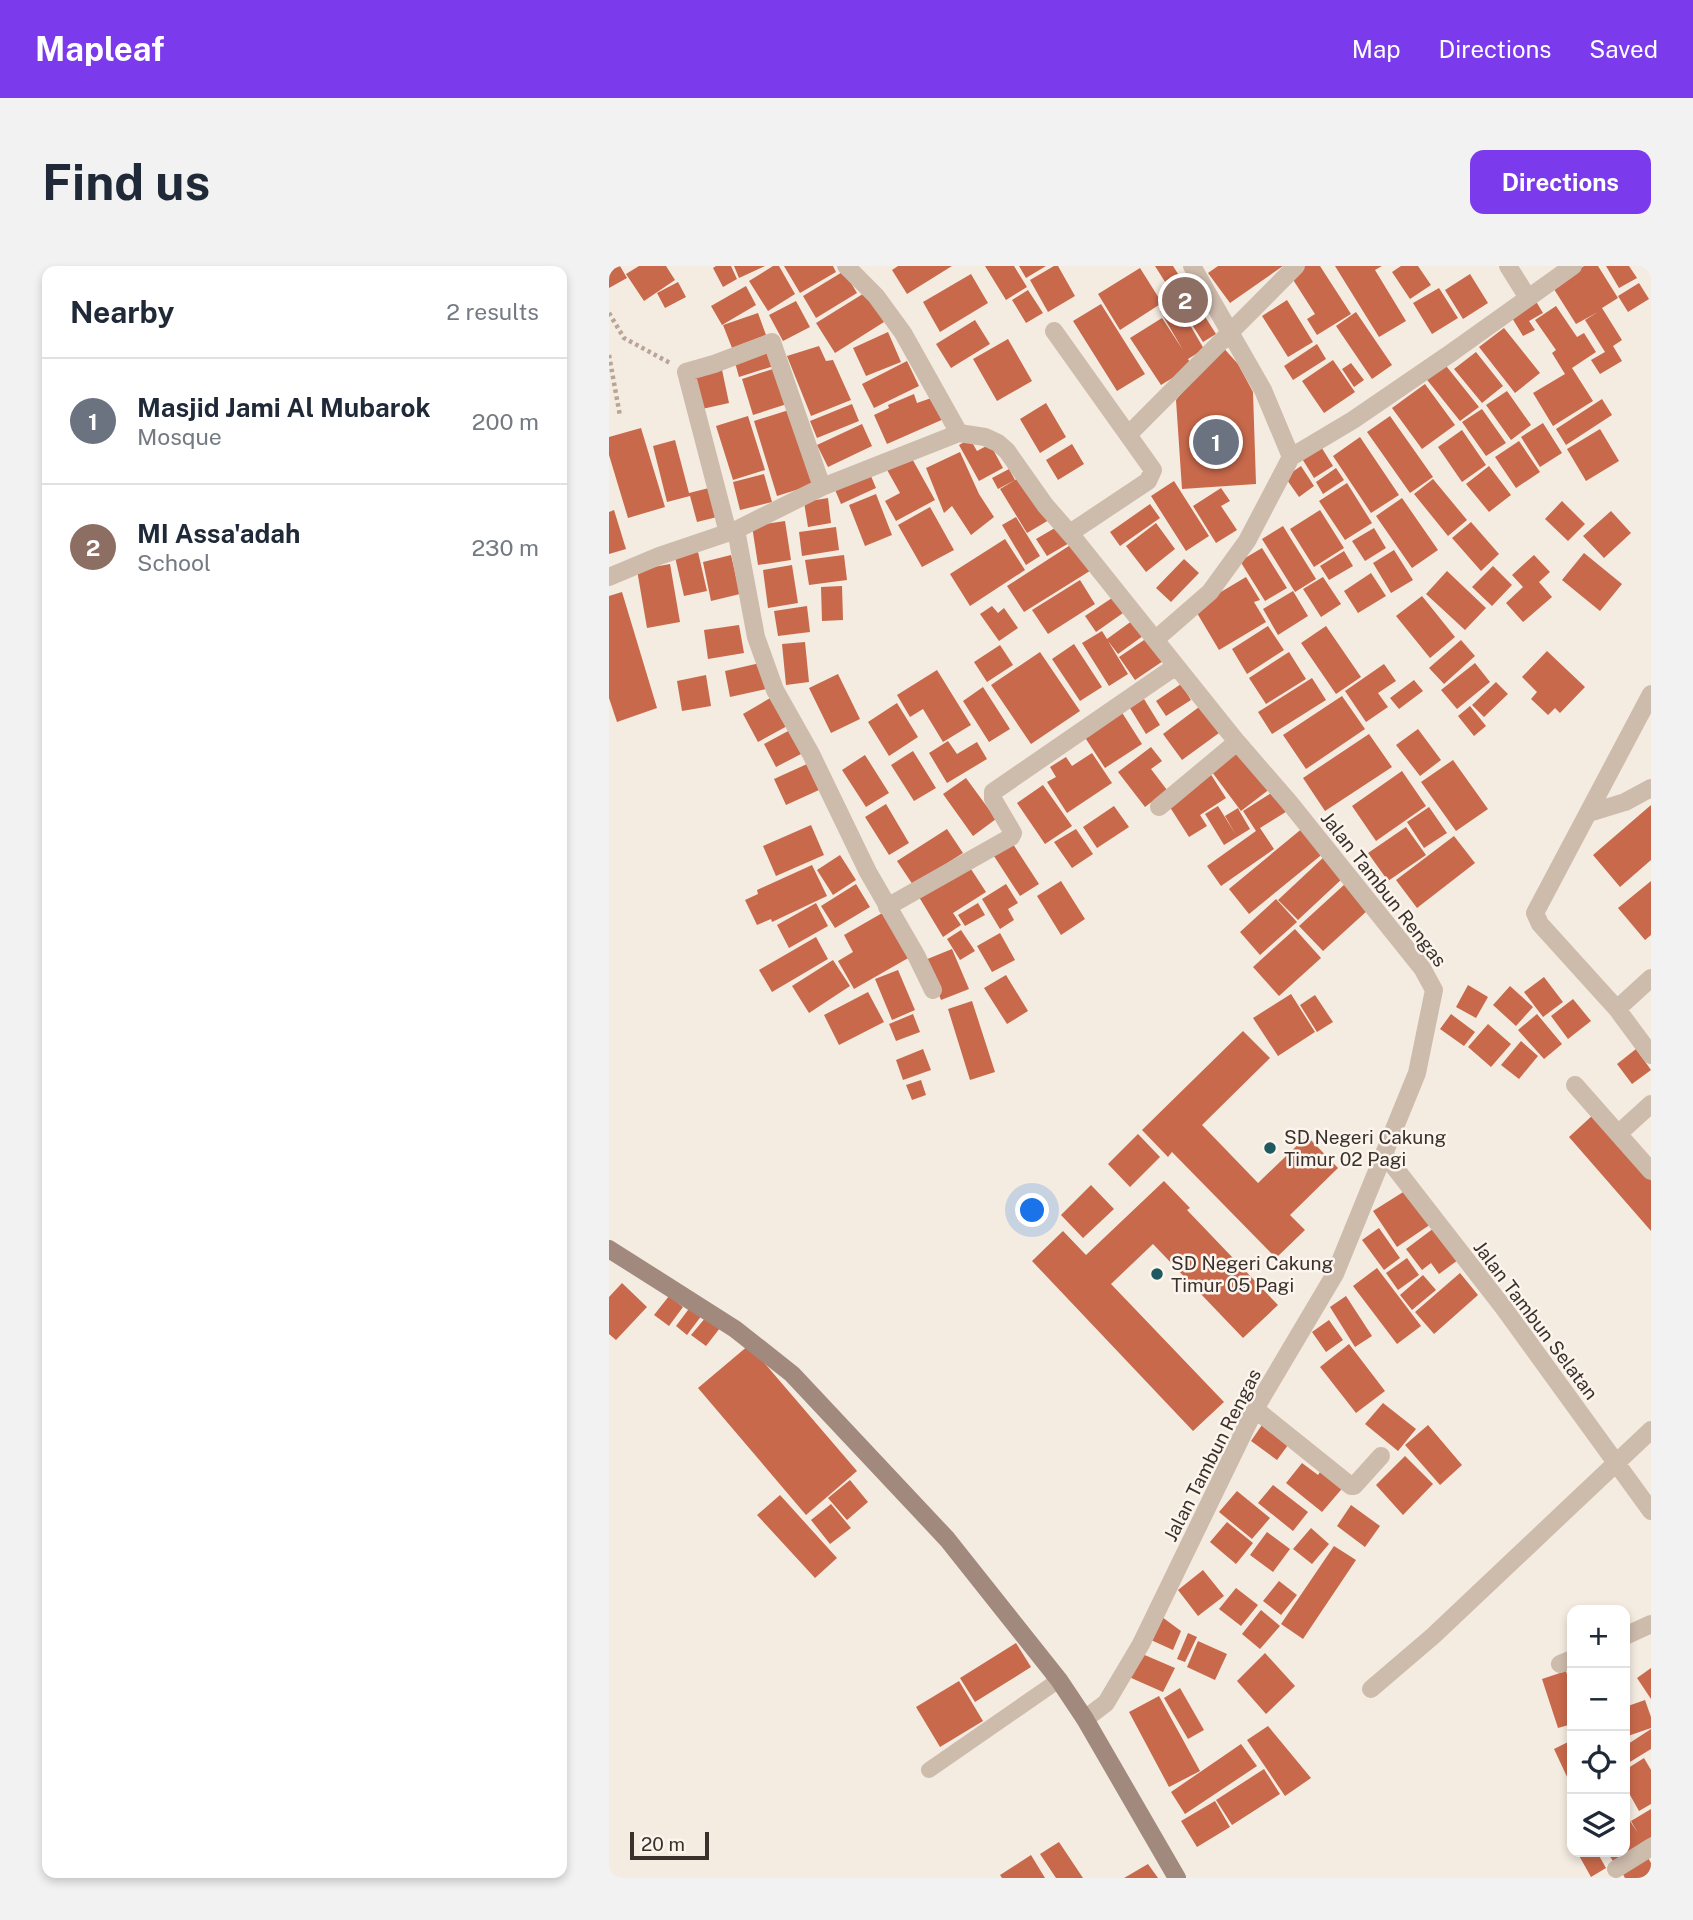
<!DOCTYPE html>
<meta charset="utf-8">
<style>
:root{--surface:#fff;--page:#f2f2f3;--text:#1f2937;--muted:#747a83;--line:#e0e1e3;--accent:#7c3aed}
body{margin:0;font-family:"Public Sans",sans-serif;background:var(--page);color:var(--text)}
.controls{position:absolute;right:21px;bottom:21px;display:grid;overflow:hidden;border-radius:14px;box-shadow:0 4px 10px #0003}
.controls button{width:63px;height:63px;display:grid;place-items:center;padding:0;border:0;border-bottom:2px solid var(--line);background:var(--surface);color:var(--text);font:35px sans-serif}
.scale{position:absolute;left:21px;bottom:18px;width:79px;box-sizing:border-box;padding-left:7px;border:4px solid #3b302b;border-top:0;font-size:19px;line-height:24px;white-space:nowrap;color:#3b302b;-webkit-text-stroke:5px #fbf5ee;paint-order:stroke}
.you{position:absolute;left:424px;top:945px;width:24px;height:24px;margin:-18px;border:5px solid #fff;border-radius:50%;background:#1a73e8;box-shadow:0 0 0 10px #1a73e833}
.badge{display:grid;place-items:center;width:46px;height:46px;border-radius:50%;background:var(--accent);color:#fff;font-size:23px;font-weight:700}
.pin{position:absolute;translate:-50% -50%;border:4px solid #fff;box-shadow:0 2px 7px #0006}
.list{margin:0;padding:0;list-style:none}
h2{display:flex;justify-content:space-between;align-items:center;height:91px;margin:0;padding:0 28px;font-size:30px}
h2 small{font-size:23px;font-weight:400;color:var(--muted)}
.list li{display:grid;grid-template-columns:46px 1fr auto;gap:21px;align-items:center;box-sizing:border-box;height:126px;padding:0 28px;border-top:2px solid var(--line)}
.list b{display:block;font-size:26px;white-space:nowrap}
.list p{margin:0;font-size:23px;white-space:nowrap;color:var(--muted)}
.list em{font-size:23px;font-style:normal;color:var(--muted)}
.icon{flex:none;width:38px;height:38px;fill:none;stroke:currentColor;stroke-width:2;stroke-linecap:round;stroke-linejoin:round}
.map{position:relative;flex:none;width:1042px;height:1612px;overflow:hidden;border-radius:14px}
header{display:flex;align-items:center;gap:42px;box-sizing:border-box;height:98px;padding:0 35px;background:var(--accent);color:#fff}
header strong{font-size:33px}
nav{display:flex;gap:38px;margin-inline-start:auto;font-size:24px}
.intro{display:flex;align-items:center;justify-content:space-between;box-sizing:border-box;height:168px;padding:0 42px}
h1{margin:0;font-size:49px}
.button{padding:18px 32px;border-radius:14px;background:var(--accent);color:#fff;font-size:24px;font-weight:700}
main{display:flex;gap:42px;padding:0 42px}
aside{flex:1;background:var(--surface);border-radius:14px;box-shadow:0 4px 10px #0003}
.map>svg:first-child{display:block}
.building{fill:#c8694b}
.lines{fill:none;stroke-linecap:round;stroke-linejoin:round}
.path{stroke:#b9a596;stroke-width:4.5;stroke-dasharray:3.5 3.5;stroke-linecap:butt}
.lane{stroke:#cdbbac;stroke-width:16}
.street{stroke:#cdbbac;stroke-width:18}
.secondary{stroke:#a18a7d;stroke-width:18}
.poi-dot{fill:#1f5a5e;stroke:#fbf5ee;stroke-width:2.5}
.labels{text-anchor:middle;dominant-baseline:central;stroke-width:5;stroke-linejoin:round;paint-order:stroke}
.street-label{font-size:19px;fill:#3b302b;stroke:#fbf5ee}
.poi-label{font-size:19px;fill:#3b302b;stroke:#fbf5ee;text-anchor:start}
</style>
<header>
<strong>Mapleaf</strong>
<nav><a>Map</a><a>Directions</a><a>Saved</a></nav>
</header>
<div class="intro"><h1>Find us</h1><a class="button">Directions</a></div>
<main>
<aside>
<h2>Nearby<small>2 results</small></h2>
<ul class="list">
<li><span class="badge" style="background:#6b7280">1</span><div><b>Masjid Jami Al Mubarok</b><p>Mosque</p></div><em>200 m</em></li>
<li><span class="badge" style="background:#8d6e63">2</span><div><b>MI Assa'adah</b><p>School</p></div><em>230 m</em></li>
</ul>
</aside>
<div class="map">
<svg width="1042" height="1612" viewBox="0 0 1042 1612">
<rect width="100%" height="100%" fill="#f4ebe1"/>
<path class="building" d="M0,0H11L18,12L0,22Z
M30,0H57L66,14L35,35L17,8Z
M107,0H122L128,13L114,21L104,2Z
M125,0H156L130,12Z
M164,0H170L186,28L159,45L140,15Z
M175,0H224L227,6L191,27Z
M289,0H343L298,28L283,4Z
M376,0H405L418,21L397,34Z
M410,0H437L417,12Z
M445,0H449L466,30L439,46L421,14Z
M546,0H564L607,68L594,76Z
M609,0H674L621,37L599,7Z
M696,0H711L742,48L708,69L698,53L706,48L681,9Z
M726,0H773L766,4L797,55L770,71Z
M792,0H809L822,19L801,33L783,6Z
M975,0H989L1009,32L993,42L1013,74L1004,80L1013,95L991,108L982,94L996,86L976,54L989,46L967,58L943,20Z
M997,0H1020L1028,12L1010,22Z
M531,2L553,37L511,64L489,28Z
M235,5L248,27L207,52L194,30Z
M362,8L379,37L331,66L314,36Z
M861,8L879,37L854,53L836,24Z
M69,16L77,31L56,42L48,27Z
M1030,17L1040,33L1019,46L1009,30Z
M137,20L147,39L113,59L102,40Z
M830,22L849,52L823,68L804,37Z
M419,24L434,47L417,57L403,34Z
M257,26L275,56L226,87L207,57Z
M925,32L934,47L920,55L926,64L914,70L900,47Z
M678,34L704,76L679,91L653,50Z
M187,35L201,61L174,75L160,49Z
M567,35L595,83L579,93L583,100L552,119L521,72L553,52L574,84L551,45Z
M492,38L536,108L508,125L464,55Z
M947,40L968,71L975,67L987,86L963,102L984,135L944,160L924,127L956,108L943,87L947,84L926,54Z
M747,46L783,99L763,113L727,60Z
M149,47L157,69L123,82L114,59Z
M366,54L381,78L342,102L327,78Z
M895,62L931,107L906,127L870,81Z
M279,66L292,96L257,110L244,82Z
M399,73L423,115L388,135L364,93Z
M611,78L629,98L644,126L647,218L573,223L567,134Z
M708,78L717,93L684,114L675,100Z
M210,80L217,95L224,94L242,134L202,150L178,90Z
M162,81L168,99L130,111L125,93Z
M867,86L894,120L873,137L845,103Z
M724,94L746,126L715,147L693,115Z
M298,95L310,120L265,142L253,118Z
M834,96L870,141L851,155L815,110Z
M742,97L755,114L745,121L733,103Z
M112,99L120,137L93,143L84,105Z
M170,101L181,137L144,149L133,113Z
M816,118L846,159L813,183L783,142Z
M898,125L922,159L902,174L877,139Z
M305,128L308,137L328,130L337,152L278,178L265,149L280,142L279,139Z
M993,133L1003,149L957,179L947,163Z
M437,137L457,171L431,187L411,153Z
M243,138L250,155L208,172L201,155Z
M183,143L206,218L168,230L145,155Z
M873,143L897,177L877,190L853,156Z
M139,150L156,204L124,214L107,160Z
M781,150L824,211L801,227L758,166Z
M934,157L953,187L931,201L912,171Z
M253,158L263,180L219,201L208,179Z
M32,162L56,241L19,252L0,189V171Z
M991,163L1010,195L977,215L958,183Z
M853,164L877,199L853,216L829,181Z
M751,171L790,229L762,247L724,190Z
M361,173L368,185L381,178L394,202L370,215L350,179Z
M66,174L80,227L104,221L112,250L88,256L81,230L58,236L44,180Z
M910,175L931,206L907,222L886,191Z
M463,178L475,198L449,214L437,194Z
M711,179L724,200L705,212L692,191Z
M351,186L370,228L385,251L362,269L343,240L335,247L317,202Z
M301,189L326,234L287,255L276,235L291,227L277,202Z
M692,200L705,220L690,231L676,211Z
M880,200L902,229L880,246L857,218Z
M727,202L735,214L714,228L707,216Z
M259,203L267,222L232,238L224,219Z
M400,203L406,214L389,223L383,212Z
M155,208L163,236L131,244L124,216Z
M413,210L440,254L418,267L391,223Z
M824,213L858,254L839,270L805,228Z
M565,215L600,270L577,285L542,230Z
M738,217L763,257L736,274L710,235Z
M612,222L621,235L612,240L628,264L607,277L584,240Z
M267,228L283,269L256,280L240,239Z
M219,232L222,257L199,261L195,236Z
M793,232L829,284L803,302L767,250Z
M953,235L976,258L959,275L936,253Z
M541,238L551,252L511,280L501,266Z
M321,241L345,284L313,301L289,259Z
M5,244L17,283L0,288V246Z
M711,244L735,282L705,301L681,263Z
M1002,245L1022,267L995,292L974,270Z
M407,251L431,290L417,299L393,259Z
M176,255L182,294L149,299L143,260Z
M862,256L890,288L872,305L843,272Z
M547,257L566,283L537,306L517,280Z
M451,259L462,276L438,290L427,273Z
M674,260L707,313L686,326L653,273Z
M227,261L230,284L193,290L190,266Z
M765,262L777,282L756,295L743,275Z
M396,273L416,304L361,340L341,308Z
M466,276L484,303L415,346L398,320Z
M653,282L678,322L656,335L631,295Z
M785,284L804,314L782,327L764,297Z
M735,285L744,300L720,314L711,300Z
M89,286L98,325L75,330L66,291Z
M975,287L1013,318L991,345L953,314Z
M122,289L131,328L102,335L94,296Z
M235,289L238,314L200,319L196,294Z
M925,289L941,306L930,316L943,331L914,356L897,337L914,321L903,309Z
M575,293L590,307L562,336L547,322Z
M61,298L71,356L38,362L28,304Z
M183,299L189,337L159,342L154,304Z
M884,300L903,319L883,340L863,321Z
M838,305L877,342L856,364L817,328Z
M762,307L777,330L749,347L735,325Z
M637,311L651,334L645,336L657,356L610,384L585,342Z
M714,311L732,338L712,351L694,323Z
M471,314L486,338L439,368L423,344Z
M233,320L234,354L213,355L212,321Z
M684,325L699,350L669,369L654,343Z
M13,326L48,442L8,456L0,432V330Z
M813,330L846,371L821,392L787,350Z
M503,332L514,347L487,366L476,350Z
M198,340L201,366L169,370L165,345Z
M383,340L389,347L395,342L409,362L390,375L371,348Z
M527,352L538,367L509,388L499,375L519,408L500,420L473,377L493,365L498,373Z
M130,359L135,387L99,393L95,364Z
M659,360L675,384L638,408L623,383Z
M717,360L752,411L727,428L692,377Z
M541,370L557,393L526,414L510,391Z
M852,374L866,390L835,418L820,402Z
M196,376L200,416L177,419L173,378Z
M465,378L493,421L471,435L443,393Z
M391,379L404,399L378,416L365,396Z
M938,385L976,421L951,447L946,442L939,449L922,433L928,426L913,411Z
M431,386L471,445L422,478L382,419Z
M680,386L697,413L657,438L640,412Z
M151,397L157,423L121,431L116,405Z
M866,397L881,416L848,443L832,424Z
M775,398L787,415L769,427L779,441L757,456L736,425Z
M328,404L362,459L334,476L314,443L301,451L288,429Z
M229,408L251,453L222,467L200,422Z
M97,409L102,440L73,445L68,415Z
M703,412L717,434L663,468L649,446Z
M805,414L814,425L790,443L781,432Z
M887,416L899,428L875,451L863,439Z
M572,418L582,434L557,450L547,435Z
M374,421L401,463L380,476L354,435Z
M733,430L756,463L697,503L674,469Z
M163,431L180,459L149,476L134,448Z
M535,433L551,459L537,468L521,442Z
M288,437L309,471L280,490L259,456Z
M861,440L877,460L865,470L849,450Z
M590,441L610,467L573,494L554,468Z
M512,445L533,478L496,502L475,470Z
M809,463L832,494L811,510L787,479Z
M181,464L194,487L167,501L155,478Z
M760,468L783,501L716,545L694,512Z
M339,475L348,488L368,476L378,493L338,517L320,487Z
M629,480L662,522L632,545L600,502Z
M542,481L553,495L542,503L558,524L536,541L509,506Z
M304,485L327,522L305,535L282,499Z
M483,487L503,517L458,547L438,516L447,511L441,501L457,491L463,500Z
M256,489L280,527L257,541L233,504Z
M844,494L879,543L847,565L812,516Z
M198,498L210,524L177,539L165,513Z
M793,505L817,540L767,575L743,540Z
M601,507L617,532L591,549L598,560L580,571L557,535Z
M357,512L387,553L364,570L334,528Z
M434,519L463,560L436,578L408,537Z
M667,524L680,544L651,562L665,583L612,620L598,600L647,565L634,545Z
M277,538L300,577L280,589L256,551Z
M1042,539V594L1011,621L984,589Z
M505,540L520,561L488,582L474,561Z
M609,540L627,569L616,550L629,542L631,546L628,548L631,546L641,563L615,579L596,548Z
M820,541L838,567L815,582L798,556Z
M202,559L215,589L167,610L154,580Z
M695,561L716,586L640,648L620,623Z
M797,561L817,589L779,615L759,587Z
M338,563L354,587L304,619L288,595Z
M467,563L484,588L463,602L445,576Z
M845,570L866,597L808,642L787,614Z
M402,575L430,618L411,630L383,587Z
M231,589L247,614L224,629L208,604Z
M716,590L735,611L689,654L669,634Z
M203,599L218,630L163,656L162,653L148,659L136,634L149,628L148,624Z
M360,600L377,626L344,647L352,659L334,671L310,631Z
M452,615L476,653L452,669L428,630Z
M1042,615V669L1036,674L1009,642Z
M247,618L261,641L226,662L212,640Z
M397,618L409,637L399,643L405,654L391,663L373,633Z
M736,618L759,644L714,685L690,660Z
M667,633L688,656L651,689L631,666Z
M207,637L219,660L180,682L168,659Z
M369,637L376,649L356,660L349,649Z
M275,646L301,691L245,723L229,695L244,686L235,669Z
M686,663L712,692L670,730L644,701Z
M352,664L366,685L351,694L338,673Z
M391,667L406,694L383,706L368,680Z
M207,671L219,693L163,726L150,704Z
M343,683L360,723L332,734L316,694Z
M224,694L241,720L200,747L183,720Z
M289,704L306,744L283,754L266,713Z
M397,709L419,745L398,758L375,722Z
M935,711L954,736L934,751L915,726Z
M859,719L879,731L867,752L847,741Z
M901,720L924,741L907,760L884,739Z
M259,726L275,756L230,779L215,749Z
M682,728L706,766L669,790L644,752Z
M706,729L724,756L708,766L691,739Z
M964,733L982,755L959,773L942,750Z
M363,735L386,806L361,814L339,743Z
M304,748L311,766L287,775L280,758Z
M842,748L866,766L855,780L831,763Z
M928,748L953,778L935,793L909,764Z
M879,758L902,778L882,801L859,781Z
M634,765L661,792L593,859L649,917L698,870L729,902L681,949L696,964L667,992L563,886L559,891L533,864Z
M912,775L929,790L910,813L892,799Z
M314,783L322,804L294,814L287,794Z
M1027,783L1042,804L1023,818L1008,798Z
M312,814L317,829L303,834L297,819Z
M985,848L1042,912V965L960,871Z
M529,868L551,891L521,921L499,898Z
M555,915L581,942L578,944L669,1039L634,1072L544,978L502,1018L615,1136L584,1165L423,995L454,965L477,989Z
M482,919L505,943L474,972L452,949Z
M799,923L822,958L788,981L764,945Z
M770,962L791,992L775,1004L753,974Z
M825,962L849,994L830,1008L822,997L813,1004L797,983Z
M798,992L810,1009L789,1024L777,1007Z
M768,1002L812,1060L788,1078L744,1020Z
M851,1007L869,1029L825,1068L806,1046Z
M814,1009L827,1024L803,1044L791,1029Z
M13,1017L38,1041L7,1074L0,1068V1031Z
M60,1030L74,1041L60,1060L45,1049Z
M737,1030L763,1070L746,1081L721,1041Z
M82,1040L93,1049L78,1069L67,1060Z
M97,1051L111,1062L97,1080L82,1069Z
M720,1054L734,1074L717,1086L703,1066Z
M740,1078L776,1125L747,1147L711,1101Z
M140,1079L248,1205L197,1249L89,1122Z
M774,1137L807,1163L789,1185L756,1158Z
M655,1156L682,1175L668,1194L642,1175Z
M819,1159L853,1199L831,1219L796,1179Z
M796,1190L824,1218L794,1249L767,1219Z
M693,1197L709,1209L715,1200L737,1218L713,1246L677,1217Z
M241,1214L259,1236L238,1254L219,1232Z
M664,1219L699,1246L684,1265L649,1237Z
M628,1225L661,1252L643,1273L610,1246Z
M171,1229L228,1292L206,1312L148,1249Z
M222,1238L242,1262L221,1278L202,1254Z
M742,1239L771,1260L756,1281L728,1260Z
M618,1256L644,1277L627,1298L601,1276Z
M702,1262L720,1278L703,1298L684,1283Z
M658,1266L681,1283L664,1306L641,1289Z
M725,1280L747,1294L694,1373L672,1358Z
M594,1304L615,1330L589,1350L569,1324Z
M670,1315L688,1329L672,1349L654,1335Z
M627,1322L649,1339L632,1360L610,1343Z
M652,1344L671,1360L651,1383L633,1368Z
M553,1351L572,1365L564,1384L542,1374Z
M579,1367L588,1371L576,1396L568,1393Z
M589,1375L618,1388L606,1414L578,1401Z
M407,1377L422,1401L366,1436L351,1412Z
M531,1387L566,1402L554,1426L520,1411Z
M656,1387L686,1420L657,1448L628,1415Z
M1042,1402V1433L1028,1412Z
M957,1405L963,1425V1458L949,1462L933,1413Z
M350,1415L374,1455L331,1481L307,1441Z
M571,1422L595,1464L579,1473L555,1432Z
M550,1430L591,1505L560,1521L520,1446Z
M1036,1434L1042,1451V1462L1016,1471V1441Z
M659,1460L702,1512L676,1530L638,1474Z
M1042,1463V1483L1016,1499V1480Z
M963,1474V1513L960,1515L945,1483Z
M632,1478L648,1500L576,1548L562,1526Z
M1035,1492L1042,1504V1538L1030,1545L1016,1520V1504Z
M655,1503L671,1528L623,1559L607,1534Z
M963,1517V1552H961L959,1520Z
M606,1535L621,1561L588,1581L572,1555Z
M1042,1543V1571L1006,1598L998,1586H1016V1554L1019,1552L1029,1567L1022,1555Z
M450,1576L474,1612H447L431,1588Z
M968,1586H988L997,1602L982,1611Z
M422,1589L436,1612H393L391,1609Z
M1038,1590L1042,1597V1612H1016L1012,1605Z
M539,1598L549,1612H515Z"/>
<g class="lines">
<path class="path" d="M0,47L15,72L61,97
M0,89L11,150"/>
<path class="lane" d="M320,1504L450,1414"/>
<path class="street" d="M237,0L267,30L294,67L350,167L376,171L389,177L398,185L436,239L464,271L628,476L680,536L813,702L825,724L808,807L726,1008L646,1143L532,1378L497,1437L476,1453
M583,0L654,124L682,191
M899,0L919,32
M445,65L544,204L539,215L461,267
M519,169L687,0
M127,264L147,371L166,424L202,488L259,606L307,689L324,724
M119,267L77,106L105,98L163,76L213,221
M0,311L50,290L127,264L213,221L350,167
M547,373L601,326L638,275L682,191L744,154L842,87L964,0
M1042,428L926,647L931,658L1008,743L1042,789
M550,541L628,476
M980,547L1016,536L1042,522
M278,641L402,571L404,567L384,533V526L567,400
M1008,743L1042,712
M966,819L1042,905
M1009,868L1042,838
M776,889L894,1041L1042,1245
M646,1143L742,1220H745L772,1190
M1016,1370L1042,1358
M951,1398L963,1393
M762,1423L824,1370L1042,1164
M1007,1603L1042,1581"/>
<path class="secondary" d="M0,983L126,1063L183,1108L338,1273L450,1414L476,1453L568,1612"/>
</g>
<g class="poi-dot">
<circle cx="661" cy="882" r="7"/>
<circle cx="548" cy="1008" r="7"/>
</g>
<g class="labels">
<g class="street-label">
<text transform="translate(775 623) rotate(52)">Jalan Tambun Rengas</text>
<text transform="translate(927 1054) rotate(53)">Jalan Tambun Selatan</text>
<text transform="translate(603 1189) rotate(-63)">Jalan Tambun Rengas</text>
</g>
<g class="poi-label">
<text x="675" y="871">SD Negeri Cakung<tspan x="675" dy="22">Timur 02 Pagi</tspan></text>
<text x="562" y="997">SD Negeri Cakung<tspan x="562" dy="22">Timur 05 Pagi</tspan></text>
</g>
</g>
</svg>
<div class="controls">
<button>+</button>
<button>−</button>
<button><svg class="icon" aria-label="locate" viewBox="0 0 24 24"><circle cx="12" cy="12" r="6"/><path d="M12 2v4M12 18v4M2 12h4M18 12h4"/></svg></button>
<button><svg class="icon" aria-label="layers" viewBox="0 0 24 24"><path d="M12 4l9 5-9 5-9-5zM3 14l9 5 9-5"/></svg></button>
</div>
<div class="scale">20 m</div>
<div class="you"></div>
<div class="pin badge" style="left:607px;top:176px;background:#6b7280">1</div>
<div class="pin badge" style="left:576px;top:34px;background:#8d6e63">2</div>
</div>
</main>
